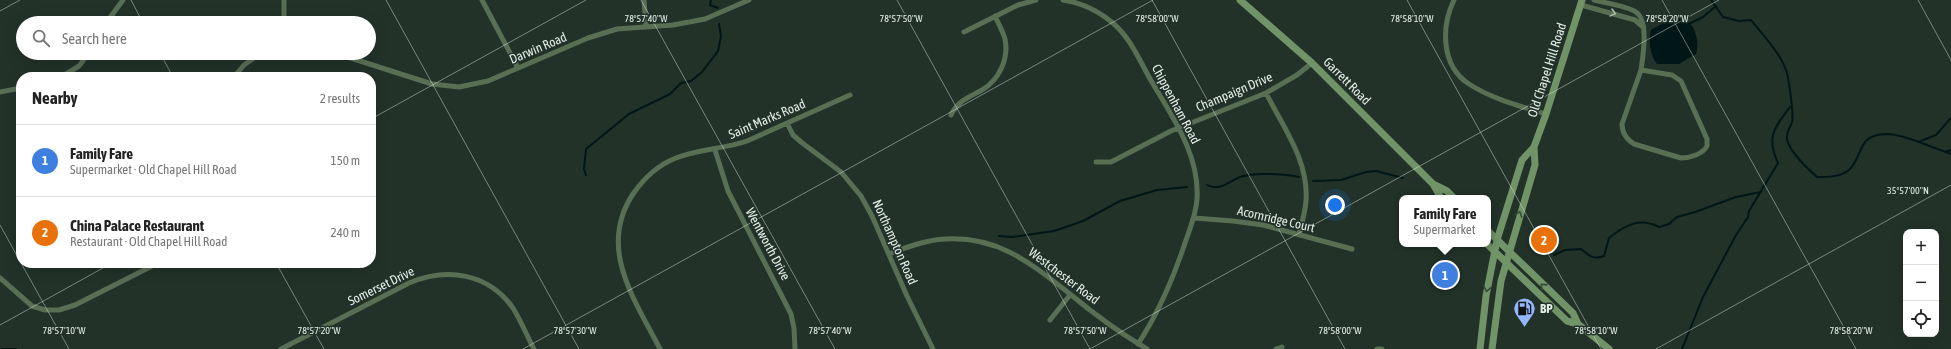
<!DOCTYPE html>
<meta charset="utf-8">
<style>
:root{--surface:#fff;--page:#f2f2f2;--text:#222;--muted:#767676;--line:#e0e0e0;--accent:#111827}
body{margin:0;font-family:"Asap Condensed",sans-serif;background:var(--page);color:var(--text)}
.controls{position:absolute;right:12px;bottom:12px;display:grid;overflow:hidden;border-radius:8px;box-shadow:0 4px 16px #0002}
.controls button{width:36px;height:36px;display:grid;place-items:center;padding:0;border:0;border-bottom:1px solid var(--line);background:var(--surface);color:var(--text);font:20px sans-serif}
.you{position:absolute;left:1335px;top:205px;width:14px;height:14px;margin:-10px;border:3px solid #fff;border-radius:50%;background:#1a73e8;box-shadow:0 0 0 6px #1a73e833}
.badge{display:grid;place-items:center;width:26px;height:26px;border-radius:50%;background:var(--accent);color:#fff;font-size:13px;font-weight:700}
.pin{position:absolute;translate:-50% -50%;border:2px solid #fff;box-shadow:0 1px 4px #0006}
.popup{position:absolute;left:1399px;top:195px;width:92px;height:52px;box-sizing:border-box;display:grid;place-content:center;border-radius:8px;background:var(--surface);filter:drop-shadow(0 1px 3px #0005);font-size:13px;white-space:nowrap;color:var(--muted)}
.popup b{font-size:15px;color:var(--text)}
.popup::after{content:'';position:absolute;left:50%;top:100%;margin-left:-8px;border:8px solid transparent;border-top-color:var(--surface)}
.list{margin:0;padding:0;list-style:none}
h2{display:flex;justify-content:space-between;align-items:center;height:52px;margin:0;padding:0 16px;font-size:17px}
h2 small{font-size:13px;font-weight:400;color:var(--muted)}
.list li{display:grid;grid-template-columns:26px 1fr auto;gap:12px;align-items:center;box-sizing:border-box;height:72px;padding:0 16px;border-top:1px solid var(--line)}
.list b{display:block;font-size:15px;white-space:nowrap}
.list p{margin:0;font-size:13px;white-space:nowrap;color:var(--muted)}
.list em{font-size:13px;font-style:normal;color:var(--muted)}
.icon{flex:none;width:22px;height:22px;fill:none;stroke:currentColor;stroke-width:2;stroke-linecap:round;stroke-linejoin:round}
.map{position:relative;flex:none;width:1951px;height:349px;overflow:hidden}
.search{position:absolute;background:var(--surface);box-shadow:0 4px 16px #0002;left:16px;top:16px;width:360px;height:44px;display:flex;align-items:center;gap:10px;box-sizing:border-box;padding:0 14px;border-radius:22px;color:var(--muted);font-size:15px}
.panel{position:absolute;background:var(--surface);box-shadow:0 4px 16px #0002;left:16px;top:72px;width:360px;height:196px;border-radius:16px}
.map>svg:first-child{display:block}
.water{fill:#011617}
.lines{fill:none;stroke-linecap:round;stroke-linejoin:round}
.stream{stroke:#011617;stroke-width:2}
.street{stroke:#596f54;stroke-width:5}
.secondary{stroke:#719368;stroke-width:7}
.oneway{stroke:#acbbad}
.oneway2{stroke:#364a39}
.ticks{fill:none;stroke:#e4eee8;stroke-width:1;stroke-opacity:0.45}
.labels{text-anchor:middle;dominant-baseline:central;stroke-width:3;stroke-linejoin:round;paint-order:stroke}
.street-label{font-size:13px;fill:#e4eee8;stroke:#223229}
.poi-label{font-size:13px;font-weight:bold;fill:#e4eee8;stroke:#223229;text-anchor:start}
.ticks-label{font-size:10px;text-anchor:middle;fill:#e4eee8;stroke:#223229;stroke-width:3;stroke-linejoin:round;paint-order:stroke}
</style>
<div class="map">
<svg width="1951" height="349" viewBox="0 0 1951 349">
<rect width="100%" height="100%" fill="#223229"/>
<path class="water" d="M1681,18C1695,21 1700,42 1696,54L1679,64H1657C1650,55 1648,41 1651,30L1665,22Z"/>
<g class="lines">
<path class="stream" d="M711,0L710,5L718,8
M1711,0L1723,17L1739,21L1751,20C1763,35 1782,55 1787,73C1789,81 1794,115 1792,122C1790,128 1786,132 1787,139C1789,151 1808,169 1817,177C1827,177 1841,177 1849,170C1864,156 1856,135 1886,134C1904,134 1933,148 1951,154
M1689,24L1703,17L1716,6
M1918,142L1936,135L1951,118
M1945,152L1951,150
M586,175L584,169L586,149L629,114L670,94L681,83L691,81L702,72L718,51L721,36L719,24
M1313,181L1341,180L1366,172L1376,171L1403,178
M1207,185C1219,192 1229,181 1240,177C1255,172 1284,174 1299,177
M999,236L1012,237L1054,231L1083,221L1120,201L1157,190L1187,187
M1554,255L1565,250L1581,249C1589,256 1594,260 1604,256L1609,238C1625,225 1640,217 1659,227L1669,224L1677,217L1695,212L1736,197L1761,192
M2,349H16
M1682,349L1703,297L1736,235L1748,217L1749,211L1778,163C1766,137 1774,128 1790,107"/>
<path class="street" d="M284,0V23
M482,0L518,68
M644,0L646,26
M1063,0C1083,3 1099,11 1114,24C1130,38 1139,59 1149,77C1171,115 1200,154 1197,199C1196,215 1190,228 1185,243C1173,279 1159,312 1138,344
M1454,0C1441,27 1441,66 1469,84C1490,98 1522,107 1546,114
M1594,0C1605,3 1627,6 1636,12C1649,21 1643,56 1641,70
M1581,5L1635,20L1643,27
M106,23L123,0
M964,32L1018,5L1036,0
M335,53L432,84L459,87L488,81L588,38L617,29L673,25L705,19L749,0
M1641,70L1672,75L1681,81L1707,139V146C1703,154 1690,158 1681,158L1634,144C1626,139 1622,133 1622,124Z
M61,77L79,66L89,53
M234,77L244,65L261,53
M0,92L21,88
M1266,93C1283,127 1309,161 1306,201C1305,213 1302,223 1299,234
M951,115C958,100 970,97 982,90C999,80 1009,59 1005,39C1003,31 998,23 995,16
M787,123L793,135L801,142L841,172L861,196L872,216L907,296L933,349
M715,150L728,191L791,314L794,328L795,349
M1096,162H1111L1171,131L1266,93L1297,75L1312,63
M1194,218L1233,221L1263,225L1352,249
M889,254C907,247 926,240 945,239C999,236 1030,263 1070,294C1094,314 1120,333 1147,349
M0,278L32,306L45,310H59L75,305L158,263
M1050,320L1070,295
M281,349L409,283C447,267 488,273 513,308C521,321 527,336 534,349
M660,349C635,300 597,248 633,194C644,178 658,165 676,158C699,149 724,149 747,141L850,95
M1276,349L1282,347
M1377,349H1382"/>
<path class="secondary" d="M1240,0L1312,63L1433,184L1441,198
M1433,184L1447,191L1454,198
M1488,231L1573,313L1578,324
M1487,244L1567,321L1578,324L1609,349
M1480,349L1486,296L1497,240L1522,160L1534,147L1546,114L1582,0
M1492,349L1501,281L1535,165L1534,147"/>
</g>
<defs><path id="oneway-chevron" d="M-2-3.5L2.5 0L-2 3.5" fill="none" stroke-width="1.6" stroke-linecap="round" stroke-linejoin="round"/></defs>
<use class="oneway" href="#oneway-chevron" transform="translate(1613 13) rotate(15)"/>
<g class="oneway2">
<use href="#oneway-chevron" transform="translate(1519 214) rotate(-73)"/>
<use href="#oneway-chevron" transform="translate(1543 286) rotate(-136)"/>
<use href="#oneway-chevron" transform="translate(1487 289) rotate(99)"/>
</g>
<path class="ticks" d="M131,0L143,23M386,0L579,349M641,0L835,349M897,0L1090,349M1152,0L1345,349M1407,0L1601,349M1662,0L1856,349M1918,0L1951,60M0,11L20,0M160,53L173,77M371,119L586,0M0,225L21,263M21,263L69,349M276,263L324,349M0,325L112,263M523,349L1153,0M1090,349L1719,0M1656,349L1951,185"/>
<defs>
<symbol id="fuel-pin" viewBox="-11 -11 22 30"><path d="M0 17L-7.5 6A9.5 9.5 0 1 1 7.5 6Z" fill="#93b7fd" stroke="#223229"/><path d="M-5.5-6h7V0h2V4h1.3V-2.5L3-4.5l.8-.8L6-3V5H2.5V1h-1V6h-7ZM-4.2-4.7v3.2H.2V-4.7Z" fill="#111"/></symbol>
</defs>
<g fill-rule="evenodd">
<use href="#fuel-pin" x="1512" y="296" width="25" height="34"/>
</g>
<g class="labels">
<g class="street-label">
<text transform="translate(538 48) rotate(-23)">Darwin Road</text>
<text transform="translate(1547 70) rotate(-72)">Old Chapel Hill Road</text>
<text transform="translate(1347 81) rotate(45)">Garrett Road</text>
<text transform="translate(1234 92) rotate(-23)">Champaign Drive</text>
<text transform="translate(1176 104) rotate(62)">Chippenham Road</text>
<text transform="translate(767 119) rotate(-23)">Saint Marks Road</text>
<text transform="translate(1276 219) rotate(13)">Acornridge Court</text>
<text transform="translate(895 242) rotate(66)">Northampton Road</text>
<text transform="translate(768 244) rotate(62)">Wentworth Drive</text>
<text transform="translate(1064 276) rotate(37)">Westchester Road</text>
<text transform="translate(381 286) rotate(-26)">Somerset Drive</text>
</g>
<g class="poi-label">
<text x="1540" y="308">BP</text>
</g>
</g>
<g class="ticks-label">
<text x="646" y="22">78°57'40"W</text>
<text x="901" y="22">78°57'50"W</text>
<text x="1157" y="22">78°58'00"W</text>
<text x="1412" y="22">78°58'10"W</text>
<text x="1667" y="22">78°58'20"W</text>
<text x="1908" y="194">35°57'00"N</text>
<text x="64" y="334">78°57'10"W</text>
<text x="319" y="334">78°57'20"W</text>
<text x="575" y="334">78°57'30"W</text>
<text x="830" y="334">78°57'40"W</text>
<text x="1085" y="334">78°57'50"W</text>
<text x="1340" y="334">78°58'00"W</text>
<text x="1596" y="334">78°58'10"W</text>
<text x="1851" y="334">78°58'20"W</text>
</g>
</svg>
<div class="controls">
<button>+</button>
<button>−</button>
<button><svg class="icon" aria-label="locate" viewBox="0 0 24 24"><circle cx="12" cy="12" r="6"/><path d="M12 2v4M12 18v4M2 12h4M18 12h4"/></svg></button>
</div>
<div class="you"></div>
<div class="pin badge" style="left:1445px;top:275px;background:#3f7fe0">1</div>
<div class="popup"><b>Family Fare</b>Supermarket</div>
<div class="pin badge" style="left:1544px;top:240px;background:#e8710a">2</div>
<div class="search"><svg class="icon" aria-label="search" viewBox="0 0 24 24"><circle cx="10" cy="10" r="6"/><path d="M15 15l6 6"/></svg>Search here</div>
<section class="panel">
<h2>Nearby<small>2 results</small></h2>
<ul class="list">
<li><span class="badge" style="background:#3f7fe0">1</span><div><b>Family Fare</b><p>Supermarket · Old Chapel Hill Road</p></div><em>150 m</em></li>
<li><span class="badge" style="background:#e8710a">2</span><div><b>China Palace Restaurant</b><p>Restaurant · Old Chapel Hill Road</p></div><em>240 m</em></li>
</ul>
</section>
</div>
